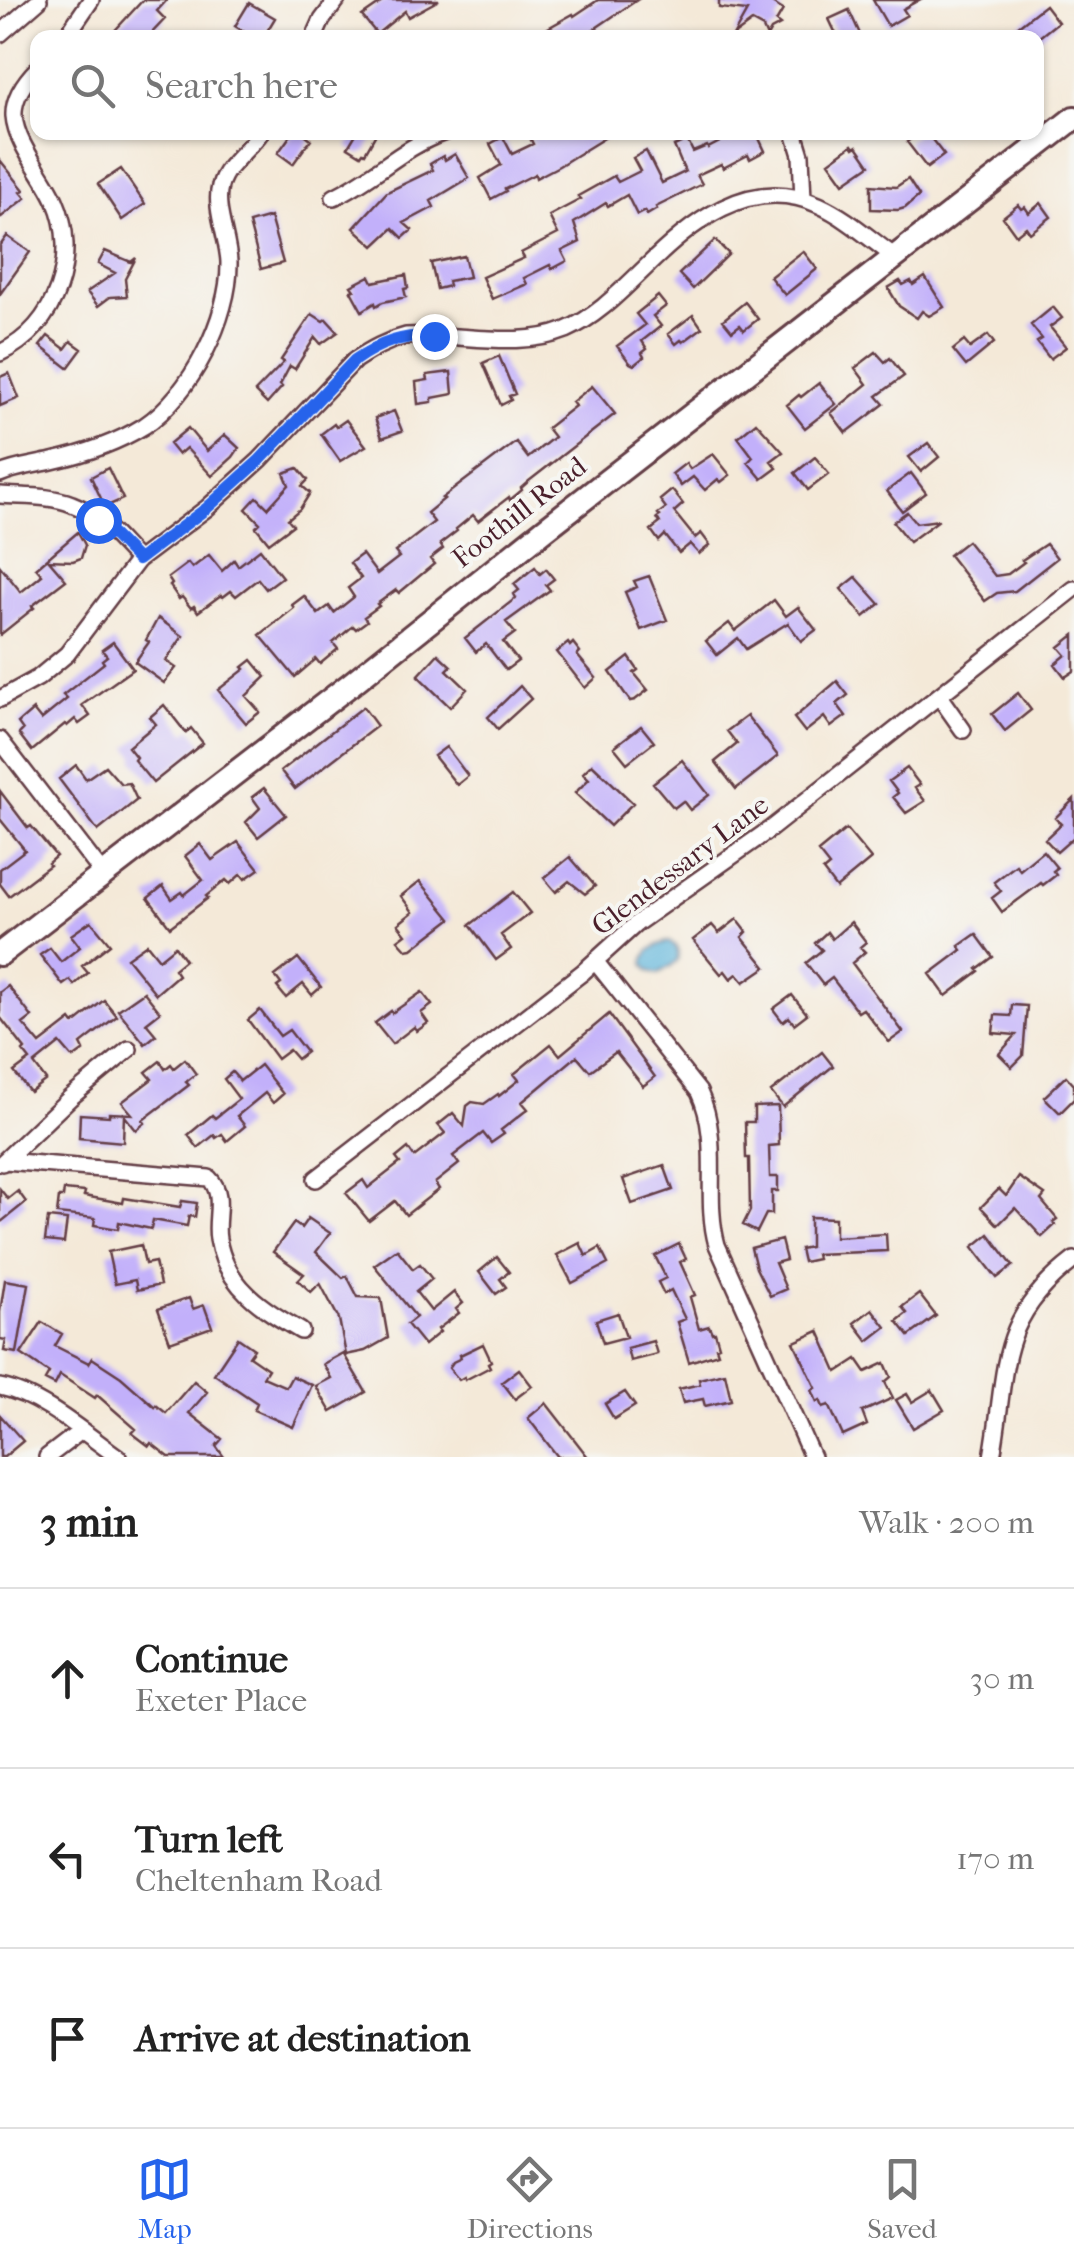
<!DOCTYPE html>
<meta charset="utf-8">
<style>
:root{--surface:#fff;--page:#f6f6f6;--text:#222;--muted:#767676;--line:#e0e0e0;--accent:#2563eb}
body{margin:0;font-family:"IM FELL French Canon",serif;background:var(--page);color:var(--text)}
.stop{position:absolute;width:30px;height:30px;margin:-22px;border:8px solid #2563eb;border-radius:50%;background:#fff}
.stop.end{background:#2563eb;border-color:#fff;box-shadow:0 2px 10px #0008}
.list{margin:0;padding:0;list-style:none}
h2{display:flex;justify-content:space-between;align-items:center;height:130px;margin:0;padding:0 40px;font-size:42px}
h2 small{font-size:32px;font-weight:400;color:var(--muted)}
.list li{display:grid;grid-template-columns:65px 1fr auto;gap:30px;align-items:center;box-sizing:border-box;height:180px;padding:0 40px;border-top:2px solid var(--line)}
.list b{display:block;font-size:38px;white-space:nowrap}
.list p{margin:0;font-size:32px;white-space:nowrap;color:var(--muted)}
.list em{font-size:32px;font-style:normal;color:var(--muted)}
.icon{flex:none;width:55px;height:55px;fill:none;stroke:currentColor;stroke-width:2;stroke-linecap:round;stroke-linejoin:round}
.map{position:relative;flex:none;width:1074px;height:1457px;overflow:hidden}
.search{position:absolute;background:var(--surface);box-shadow:0 2px 8px #0004;left:30px;right:30px;top:30px;height:110px;display:flex;align-items:center;gap:25px;box-sizing:border-box;padding:0 35px;border-radius:20px;color:var(--muted);font-size:38px}
.sheet{height:670px;background:var(--surface)}
nav{display:flex;justify-content:space-around;align-items:center;box-sizing:border-box;height:140px;border-top:2px solid var(--line);background:var(--surface);font-size:28px;color:var(--muted)}
nav a{display:grid;justify-items:center;gap:5px}
nav .on{color:var(--accent)}
.map>svg:first-child{display:block}
.water{fill:#5fb5db;stroke:#546a83;stroke-width:2.5}
.building{fill:#c2b0fa}
.lines{fill:none;stroke-linecap:round;stroke-linejoin:round}
.street-casing{stroke:#643d45;stroke-width:20}
.secondary-casing{stroke:#643d45;stroke-width:28}
.street{stroke:#fff;stroke-width:15}
.secondary{stroke:#fff;stroke-width:22}
.route{stroke:#2563eb;stroke-width:12}
.labels{text-anchor:middle;dominant-baseline:central;stroke-width:8;stroke-linejoin:round;paint-order:stroke}
.street-label{font-size:28px;fill:#4a1f2b;stroke:#f6f6f2}
</style>
<div class="map">
<svg width="1074" height="1457" viewBox="0 0 1074 1457">
<rect width="100%" height="100%" fill="#f6f6f2"/>
<filter id="ink" filterUnits="userSpaceOnUse"><feTurbulence type="fractalNoise" baseFrequency=".01" numOctaves="2"/><feDisplacementMap in="SourceGraphic" scale="20" xChannelSelector="R" yChannelSelector="G"/><feConvolveMatrix kernelMatrix="1 2 1 2 8 2 1 2 1" color-interpolation-filters="sRGB"/></filter>
<filter id="wash" filterUnits="userSpaceOnUse"><feTurbulence type="fractalNoise" baseFrequency=".0048" numOctaves="4" result="noise"/><feDisplacementMap in="SourceGraphic" scale="40" xChannelSelector="R" yChannelSelector="G"/><feGaussianBlur stdDeviation="2.25" result="paint"/><feColorMatrix in="noise" values="0 0 0 0 0 0 0 0 0 0 0 0 0 0 0 0 0 1.4 0 .05"/><feComposite in="paint" operator="in"/></filter>
<g filter="url(#wash)">
<rect width="100%" height="100%" fill="#f4e9d8"/>
<path class="water" d="M668,942C677,944 680,953 677,962L658,974L649,971L644,964C645,951 656,944 668,942Z"/>
<g id="blocks">
<path class="building" d="M143,0H167L157,11L165,19L147,38H108Z
M385,0H439L408,17L405,11L377,34L362,16Z
M598,0H637L581,38H553L548,28L573,14L574,16Z
M719,0H767L783,10L776,22L780,25L771,30L767,37L763,28L752,22L733,36L747,11L719,8Z
M873,0H919L903,9L907,15L888,26Z
M249,3L275,18L263,38H254L235,26Z
M1045,5L1058,22L1038,38H1003Z
M849,10L860,34L853,38H838L829,19Z
M293,132H302L311,139L293,164L278,153Z
M357,132H377L365,153L363,152L361,155L348,147Z
M527,132H614L559,166L536,178L535,174L505,189L506,191L491,199L480,178L501,165L490,144L503,137L512,154L533,144Z
M739,132H756L765,151L750,159L748,155L723,168L721,164L697,175L702,184L656,207L657,209L647,215L645,211L637,215L627,195L608,206L606,203L574,223L580,242L562,251L567,261L552,269L550,265L524,278L527,284L492,299L482,277L524,258L521,253L558,234L549,216L581,199L578,196L614,176L618,182L640,171L633,158L646,151L662,183L685,172L674,146L687,140L693,152L707,146L708,148Z
M918,132H926L944,155L927,168L907,142Z
M852,145L854,148L857,146L870,165L844,183L829,162Z
M455,154L469,178L431,201L434,207L404,223L412,230L403,238L393,228L374,246L354,228L387,192L433,170L430,164L443,156L445,160Z
M0,160L24,190L21,192L26,198L0,218Z
M121,169L145,204L122,220L98,184Z
M908,179L919,196L905,208L898,210L871,209V185L896,187Z
M1041,203L1051,217L1030,233L1026,227L1016,235L1003,217L1018,205L1021,209L1025,207L1029,213Z
M270,217L283,263L261,269L249,223Z
M7,236L30,252L0,294V246Z
M715,240L729,254L693,289L679,274Z
M105,251L131,262L136,258L125,279L127,296L110,297L98,306L87,292L115,273L98,264Z
M803,251L817,269L785,295L770,277Z
M464,256L469,277L448,281L449,286L437,289L431,263Z
M406,275L408,288L404,289L406,297L383,302L376,306L375,303L362,311L351,291L354,290L351,286L370,276L373,282Z
M925,277L944,307L929,316L922,311L917,318L899,306L888,288L900,281L903,285L911,281L913,285Z
M658,296L666,306L653,316L661,326L642,341L647,349L642,353L644,357L634,365L630,363L617,346L645,325L636,314Z
M745,302L758,319L744,330L740,325L732,331L723,320Z
M1053,307L1062,318L1050,327L1066,347L1050,359L1037,342L1042,339L1031,325Z
M312,314L323,321L326,319L338,332L321,344L315,337L295,369L290,366L280,385L282,387L267,404L255,392L284,362L281,360Z
M693,315L702,328L683,342L681,340L676,344L668,334Z
M988,335L994,343L966,366L953,350L964,341L970,348Z
M48,336L65,349L71,341L82,349L68,368L40,346Z
M876,352L885,362L890,358L904,376L877,396L884,404L846,433L831,413L867,384L855,368Z
M499,356L515,394L509,396L511,400L501,405L483,363Z
M451,372L453,394L432,398V402L418,404L416,382L428,380L427,375Z
M9,373L19,398L0,406V377Z
M819,383L836,404L805,428L787,405L799,395L801,397Z
M592,386L615,414L529,481L521,488L522,490L510,500L509,497L478,521L473,515L456,529L457,531L440,544L443,549L430,559L434,564L399,593L396,590L377,604L379,606L364,617L367,621L356,629L353,626L333,643L338,649L320,664L316,659L295,677L260,635L294,608L292,605L304,596L318,614L329,606L334,613L354,597L348,588L361,578L350,563L362,554L377,574L399,557L395,552L434,522L427,513L444,499L442,498L516,442L528,458L554,437L547,428L575,406L572,402Z
M394,411L402,431L382,438L375,418Z
M346,420L366,446L340,461L321,434L334,424L336,427Z
M756,422L783,452L771,461L777,468L762,479L748,462L753,457L738,437Z
M188,428L207,451L225,435L239,448L233,457L212,476L186,448L178,455L169,444Z
M928,443L939,457L921,472L909,457Z
M713,454L730,475L721,482L718,479L705,490L693,477L681,486L672,474L686,463L690,469Z
M815,457L829,474L808,490L795,473Z
M108,468L123,499L105,507L91,477Z
M298,468L308,480L302,486L310,493L300,509L288,519L293,525L269,543L256,527L260,523L246,509L257,497L268,508L289,485L284,473Z
M911,473L926,493L902,511L887,491Z
M672,490L683,504L674,512L695,538L701,533L710,545L699,554L690,544L679,553L665,535L659,541L651,530L660,523L657,518L660,516L658,514L666,508L660,500Z
M907,512L916,523L939,520L909,542L893,522Z
M78,532L85,545L81,558L73,561L49,560L66,580L32,606L34,608L0,635V566L21,592L42,575L36,568Z
M967,541L995,576L1008,574L1024,562L1022,560L1046,544L1057,558L1015,591L997,593L985,601L949,555Z
M260,549L282,577L266,589L258,579L236,596L231,591L223,597L221,595L198,612L194,606L191,608L182,597L179,599L170,586L172,584L168,578L188,563L192,568L209,555L222,571L234,560L238,566Z
M535,567L540,574L546,569L554,579L546,585L550,590L506,622L515,633L503,642L518,661L506,670L486,644L476,652L465,638L516,598L514,594L519,590L514,584Z
M649,576L667,620L641,630L625,592L637,587L634,581Z
M856,577L880,604L864,617L841,589Z
M774,600L786,616L798,607L816,630L801,641L788,623L746,649L738,638L717,655L706,641L729,623L735,631Z
M158,618L183,636L166,661L176,668L164,683L135,662L149,642L146,640Z
M1074,635V671L1065,677L1055,664L1066,655L1059,647Z
M113,642L133,669L82,705L90,716L79,724L75,719L67,726L65,724L32,751L19,734L23,730L18,723L33,710L41,720L67,699L63,695L104,663L102,660L107,656L102,650Z
M568,643L570,646L573,643L580,652L577,655L596,678L585,688L557,652Z
M438,654L451,666L447,670L467,689L450,707L418,676Z
M629,657L638,670L634,673L648,690L635,700L630,701L610,672Z
M252,660L266,677L246,696L260,712L246,723L218,690L245,669L243,667Z
M837,681L848,695L837,704L846,716L831,727L824,717L805,732L794,718Z
M520,686L531,699L498,729L488,717Z
M1018,693L1031,710L1005,731L992,714Z
M164,705L186,733L191,728L203,743L153,783L134,760L136,757L128,747L156,724L150,717Z
M363,707L377,726L295,789L281,771Z
M747,716L778,756L736,789L715,762L737,744L727,731Z
M641,726L654,742L627,763L614,747Z
M446,747L468,776L457,785L434,756Z
M682,760L709,795L690,810L683,801L674,808L653,783Z
M592,764L633,803L610,826L575,793L589,779L583,773Z
M76,765L86,779L105,766L121,784L129,783L137,800L98,831L59,779Z
M907,768L920,785L915,788L925,801L906,813L893,797L898,793L889,781Z
M264,788L286,815L258,837L246,822L260,808L252,797Z
M0,791L28,828L31,826L56,856L48,863L50,865L9,896L0,884V869L25,850L0,819Z
M1074,799V837L1057,852L1045,839L1061,824L1055,818Z
M846,829L871,859L836,888L823,871L829,866L818,852Z
M238,842L259,869L245,879L241,874L230,884L226,880L206,896L208,898L170,927L148,898L163,886L172,899L182,892L184,895L203,880L185,856L200,844L212,860Z
M1043,851L1057,868L1053,871L1056,875L1043,885L1041,883L1002,912L992,898L1001,891L994,882L1016,865L1020,870Z
M570,857L595,886L585,894L569,881L556,892L544,878Z
M420,881L451,919L412,949L407,950L398,940L406,934L398,924L413,912L401,896Z
M513,892L530,913L501,935L511,949L496,960L470,925Z
M737,919L747,932L742,937L766,967L744,982L737,974L731,979L725,971L721,974L693,940L712,925L719,933Z
M91,921L110,944L82,966L88,973L74,985L70,980L63,985L40,955L50,948L61,962L80,947L71,935Z
M851,922L866,942L860,947L865,952L852,963L903,1032L889,1042L863,1009L858,1012L832,978L823,985L806,963L822,950L815,943L827,932L832,939Z
M976,934L993,957L977,969L979,971L946,996L930,974L962,950L959,946Z
M147,944L159,959L175,946L185,960L174,969L178,975L156,994L127,958Z
M298,958L321,987L312,995L303,984L286,998L277,987L281,984L275,976Z
M8,986L32,1017L23,1024L40,1044L71,1020L74,1024L104,1000L117,1016L81,1044L84,1050L73,1058L60,1043L34,1064L46,1080L30,1092L14,1072L30,1060L23,1051L25,1049L0,1017V992Z
M144,992L160,1012L146,1023L156,1035L145,1044L118,1010Z
M422,992L432,1005L421,1013L428,1023L417,1031L414,1027L392,1044L375,1023L391,1011L392,1013Z
M792,995L807,1014L794,1024L789,1017L783,1022L773,1009Z
M1012,1005L1027,1006L1023,1056L1012,1067L999,1054L1016,1035L993,1033L995,1015L1011,1016Z
M260,1010L280,1036L289,1030L306,1052L297,1059L289,1050L277,1059L248,1020Z
M609,1014L655,1077L643,1086L616,1052L590,1071L577,1056L522,1102L528,1109L501,1130L504,1134L491,1143L483,1133L453,1156L459,1164L435,1183L439,1189L406,1215L395,1201L369,1221L346,1193L363,1180L368,1188L400,1163L396,1158L408,1148L414,1157L445,1133L438,1125L453,1113L464,1126L467,1106L472,1102L484,1104L498,1094L499,1096L519,1080L514,1074L551,1044L560,1055Z
M822,1052L833,1066L783,1107L771,1092Z
M185,1059L196,1074L186,1082L189,1085L143,1120L145,1123L136,1130L124,1115L123,1142L79,1138L80,1114L109,1116V1113L132,1114L122,1102L152,1079L146,1072L160,1061L165,1069L171,1064L174,1068Z
M260,1065L283,1094L273,1103L265,1093L237,1116L245,1126L227,1141L222,1134L216,1138L214,1135L198,1148L188,1135L212,1115L215,1118L239,1099L224,1079L232,1072L240,1081Z
M1066,1076L1074,1085V1099L1060,1113L1044,1097Z
M778,1106L779,1145L769,1146L770,1177H778V1191H772V1214H766L757,1232L743,1225L750,1211L749,1158H746L745,1122H754V1107Z
M664,1165L673,1190L632,1204L623,1179Z
M1019,1177L1045,1195L1041,1200L1057,1219L1053,1222L1055,1225L1042,1237L1015,1208L998,1225L981,1207L999,1189L1006,1196Z
M0,1189L8,1199L18,1191L26,1202L0,1223Z
M64,1190L85,1192L84,1196L123,1203L124,1198L180,1207L182,1201L197,1203L195,1217L189,1216L187,1226L153,1220L151,1229L119,1222L118,1229L94,1225L95,1218L57,1214L59,1197H63Z
M810,1217L835,1218V1237L886,1234L887,1251L816,1254L817,1259L803,1262L800,1249L810,1247Z
M48,1218L67,1220L64,1243L45,1241Z
M308,1218L330,1233L316,1252L343,1278L347,1276L358,1297L381,1298L388,1338L365,1351L346,1355L339,1319L320,1283L311,1292L298,1280L304,1274L273,1252L294,1223L301,1228Z
M989,1234L1013,1266L997,1278L973,1247Z
M781,1240L786,1260L775,1263L786,1289L770,1296L756,1268L751,1248Z
M580,1243L586,1256L600,1248L608,1264L572,1283L557,1255Z
M679,1244L686,1259L680,1262L695,1295L690,1297L699,1329L709,1326L712,1333L715,1332L719,1346L716,1347L718,1353L689,1362L677,1322L685,1319L671,1290L664,1294L658,1282L666,1278L655,1256Z
M141,1245L145,1264L155,1262L160,1285L137,1290L135,1280L115,1284L108,1252Z
M397,1249L413,1269L420,1264L432,1279L416,1292L431,1311L454,1292L463,1303L456,1309L459,1313L438,1329L440,1332L424,1345L407,1324L416,1317L374,1265Z
M497,1257L509,1272L500,1279L506,1287L496,1294L479,1272Z
M5,1280L29,1284L17,1353L4,1351L6,1340L0,1339V1312Z
M919,1294L936,1316L909,1336L897,1321L907,1313L902,1307Z
M189,1298L193,1309L204,1305L212,1327L170,1342L158,1309Z
M872,1309L886,1327L868,1341L854,1323Z
M618,1313L626,1337L603,1343L596,1320Z
M42,1322L62,1334L55,1346L89,1363L92,1358L121,1377L155,1407L156,1405L166,1413L194,1381L207,1392L189,1413L222,1439L216,1446L224,1457H169L151,1443L149,1446L132,1433L136,1429L97,1395L95,1398L60,1375L55,1385L45,1380L49,1373L21,1354Z
M819,1331L837,1372L857,1359L866,1372L885,1363L891,1377L885,1382L893,1398L862,1412L867,1425L843,1436L829,1405L823,1407L820,1400L817,1402L812,1390L816,1388L794,1342Z
M238,1338L254,1349L249,1356L268,1369L263,1377L286,1387L292,1376L312,1385L293,1427L254,1410L257,1403L214,1374Z
M653,1341L657,1354L630,1361L627,1348Z
M483,1344L491,1361L488,1363L490,1367L465,1380L464,1377L459,1380L449,1368L453,1362L461,1358L460,1355Z
M343,1353L366,1392L331,1412L316,1386L331,1378L323,1364Z
M519,1369L532,1386L515,1399L502,1382Z
M725,1373L731,1400L705,1406L703,1399L683,1403L679,1389L700,1384L699,1379Z
M932,1390L944,1410L913,1428L896,1400L907,1394L912,1402Z
M625,1392L635,1406L614,1419L605,1404Z
M546,1403L588,1457H558L528,1418Z
M0,1415L23,1441L4,1457H0Z"/>
</g>
</g>
<g filter="url(#ink)">
<use href="#blocks" fill-opacity="0" stroke="#643d45" stroke-width="2.5"/>
<g class="lines">
<defs>
<path id="street" d="M0,34L39,0
M65,38L91,0
M314,38L322,20L337,0
M794,132L801,155L803,199
M334,197C375,178 400,148 445,132
M0,353C57,327 80,256 55,200C44,175 16,144 14,116C13,98 26,80 38,68
M0,474C16,467 35,465 52,461C84,454 115,444 144,426C191,395 230,317 229,262C228,238 214,208 220,186C225,165 249,150 261,132
M0,495C23,497 50,495 72,504C99,514 118,540 138,560
M939,696L963,730
M0,699L38,678L67,654L138,560L207,508L260,460L355,360C372,349 386,341 406,336C458,332 516,350 566,330C596,317 620,292 644,269C690,224 749,173 819,205C846,217 870,239 895,257
M0,740L103,874
M595,961L699,1092C722,1141 703,1195 717,1245L812,1457
M5,1161L209,1178C226,1195 214,1218 218,1239C226,1287 263,1309 301,1331
M2,1163L70,1098L129,1049
M316,1179L583,972L637,923L769,830L1074,589
M0,1387C41,1395 84,1433 118,1457
M47,1457L81,1431
M992,1457C1008,1370 995,1320 1074,1260"/>
<path id="secondary" d="M0,954L351,684L544,530L1074,118"/>
</defs>
<use href="#street" class="street-casing"/>
<use href="#secondary" class="secondary-casing"/>
<use href="#street" class="street"/>
<use href="#secondary" class="secondary"/>
</g>
</g>
<g class="lines" filter="url(#ink)">
<path class="route" d="M98,520L138,560L207,508L260,460L355,360C381,342 403,335 434,336"/>
</g>
<g class="labels">
<g class="street-label">
<text transform="translate(519 512) rotate(-38)">Foothill Road</text>
<text transform="translate(680 865) rotate(-37)">Glendessary Lane</text>
</g>
</g>
</svg>
<div class="stop" style="left:98px;top:520px"></div>
<div class="stop end" style="left:434px;top:336px"></div>
<div class="search"><svg class="icon" aria-label="search" viewBox="0 0 24 24"><circle cx="10" cy="10" r="6"/><path d="M15 15l6 6"/></svg>Search here</div>
</div>
<section class="sheet">
<h2>3 min<small>Walk · 200 m</small></h2>
<ul class="list">
<li><svg class="icon" aria-label="ahead" viewBox="0 0 24 24"><path d="M12 20V5M6 11l6-6 6 6"/></svg><div><b>Continue</b><p>Exeter Place</p></div><em>30 m</em></li>
<li><svg class="icon" aria-label="left" viewBox="0 0 24 24"><path d="M17 20v-9H6M10 6l-5 5 5 5"/></svg><div><b>Turn left</b><p>Cheltenham Road</p></div><em>170 m</em></li>
<li><svg class="icon" aria-label="arrive" viewBox="0 0 24 24"><path d="M6 21V4h12l-3 4 3 4H6"/></svg><div><b>Arrive at destination</b></div></li>
</ul>
</section>
<nav>
<a class="on"><svg class="icon" aria-label="map" viewBox="0 0 24 24"><path d="M3 6l6-2 6 2 6-2v14l-6 2-6-2-6 2zM9 4v14M15 6v14"/></svg>Map</a>
<a><svg class="icon" aria-label="directions" viewBox="0 0 24 24"><path d="M12 3l9 9-9 9-9-9zM9 14v-3h6M13 9l2 2-2 2"/></svg>Directions</a>
<a><svg class="icon" aria-label="saved" viewBox="0 0 24 24"><path d="M7 4h10v16l-5-4-5 4z"/></svg>Saved</a>
</nav>
